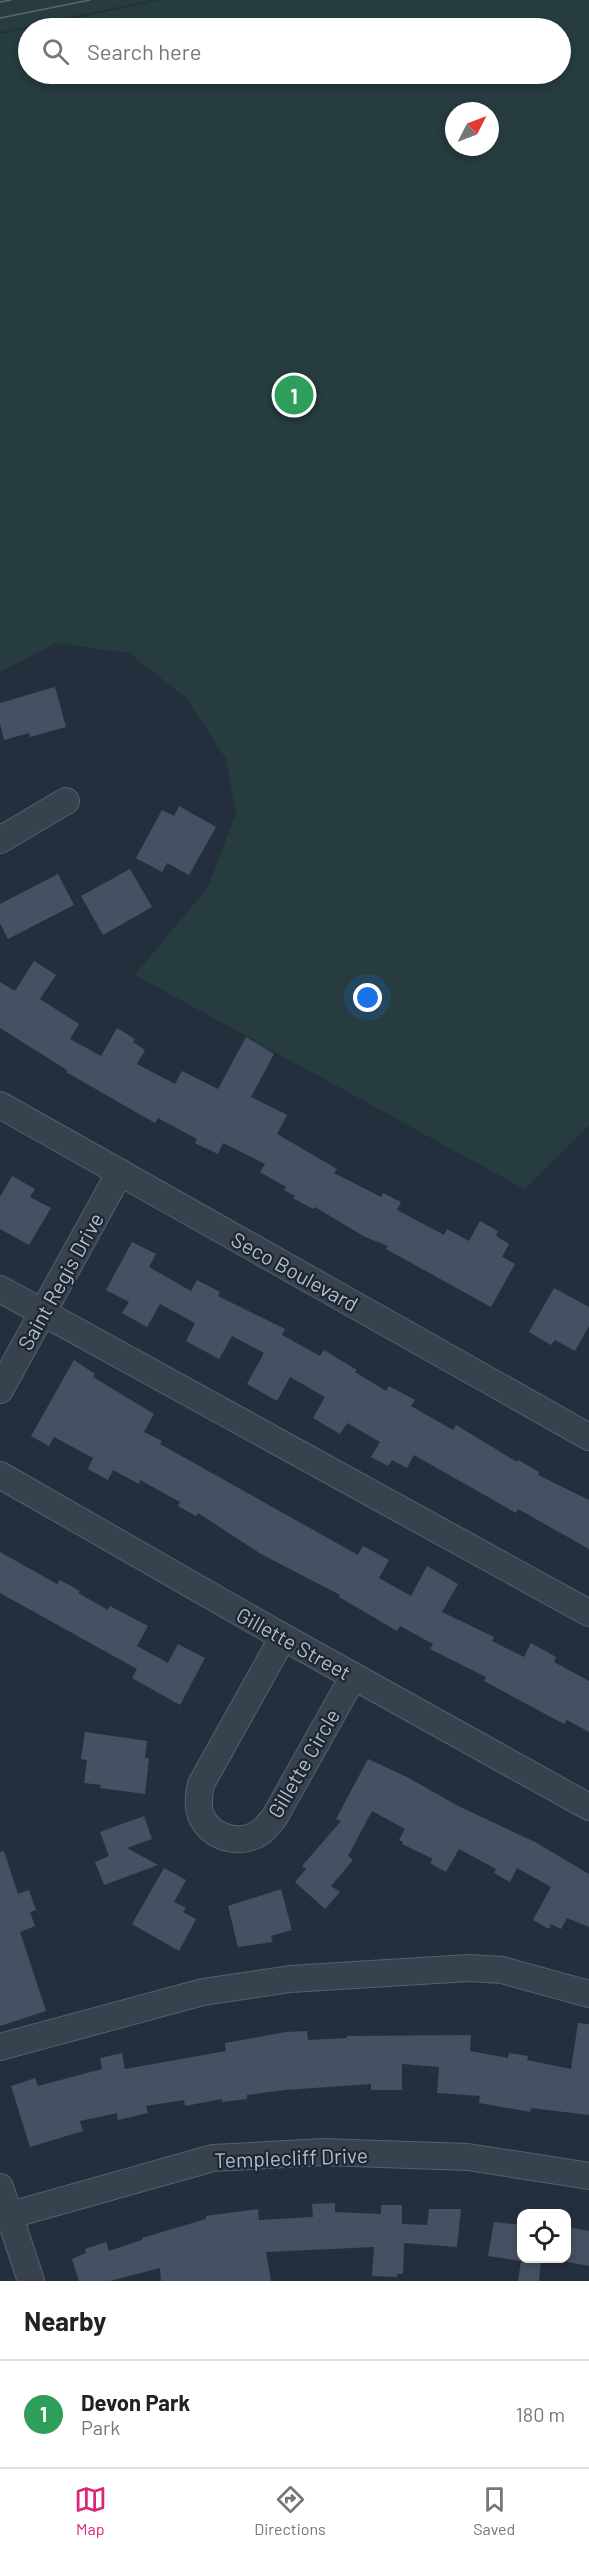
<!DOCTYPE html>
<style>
:root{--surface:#fff;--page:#f6f6f6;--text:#222;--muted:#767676;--line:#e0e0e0;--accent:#db2777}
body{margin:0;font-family:Barlow,sans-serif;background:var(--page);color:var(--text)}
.controls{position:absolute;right:18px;bottom:18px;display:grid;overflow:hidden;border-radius:12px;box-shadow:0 3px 9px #0003}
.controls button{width:54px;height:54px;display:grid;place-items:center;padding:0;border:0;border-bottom:2px solid var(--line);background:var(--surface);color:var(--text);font:30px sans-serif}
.compass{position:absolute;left:445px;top:102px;width:54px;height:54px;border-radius:50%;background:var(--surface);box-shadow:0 3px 9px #0003;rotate:48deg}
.you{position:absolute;left:368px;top:998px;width:21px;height:21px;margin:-15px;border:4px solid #fff;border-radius:50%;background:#1a73e8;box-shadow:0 0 0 9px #1a73e833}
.badge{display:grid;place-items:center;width:39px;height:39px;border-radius:50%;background:var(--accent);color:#fff;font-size:20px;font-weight:700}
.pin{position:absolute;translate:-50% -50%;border:3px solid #fff;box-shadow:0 2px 6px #0006}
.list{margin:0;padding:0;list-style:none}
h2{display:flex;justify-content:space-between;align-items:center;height:78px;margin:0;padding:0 24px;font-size:26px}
h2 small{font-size:20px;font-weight:400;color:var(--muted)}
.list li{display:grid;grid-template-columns:39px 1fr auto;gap:18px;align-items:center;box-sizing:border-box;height:108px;padding:0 24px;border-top:2px solid var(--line)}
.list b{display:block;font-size:22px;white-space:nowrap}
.list p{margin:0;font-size:20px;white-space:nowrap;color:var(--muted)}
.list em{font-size:20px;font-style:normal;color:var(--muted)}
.icon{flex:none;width:33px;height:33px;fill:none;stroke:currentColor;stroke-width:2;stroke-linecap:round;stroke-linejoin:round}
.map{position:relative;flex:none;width:589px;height:2281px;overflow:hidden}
.search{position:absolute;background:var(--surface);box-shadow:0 3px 9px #0003;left:18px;right:18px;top:18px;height:66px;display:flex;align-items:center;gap:15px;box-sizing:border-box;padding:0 21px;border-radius:33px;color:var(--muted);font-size:22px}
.sheet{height:186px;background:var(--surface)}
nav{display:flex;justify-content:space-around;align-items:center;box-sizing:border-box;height:84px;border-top:2px solid var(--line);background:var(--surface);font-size:16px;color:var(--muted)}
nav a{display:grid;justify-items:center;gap:3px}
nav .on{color:var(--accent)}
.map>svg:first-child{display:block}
.green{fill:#263c3f;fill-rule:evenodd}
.building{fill:#455162}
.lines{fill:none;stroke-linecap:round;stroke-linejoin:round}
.minor-casing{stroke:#565f6c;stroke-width:28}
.minor{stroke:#38414e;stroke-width:26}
.tram{stroke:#5a6575;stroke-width:1.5}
.labels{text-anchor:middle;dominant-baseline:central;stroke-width:4.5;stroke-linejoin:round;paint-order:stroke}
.street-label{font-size:21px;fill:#b4bcc9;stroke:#1d2633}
</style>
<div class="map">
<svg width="589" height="2281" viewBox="0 0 589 2281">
<rect width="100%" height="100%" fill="#242f3e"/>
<path class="green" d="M0,0H152L0,32Z
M160,0H589V1126L524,1189L135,975L208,887L236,813L226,759L186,698L129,653L56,643L0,672V34ZM28,28H560V74H28ZM454,111H490V147H454Z"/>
<path class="building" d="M55,687L66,727L30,737L29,733L4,740L0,724V703Z
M179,806L216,827L189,875L167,863L162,872L136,858L162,810L174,816Z
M130,869L152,907L103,935L81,896Z
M58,874L74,905L8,939L0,923V904Z
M34,961L56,975L40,999L79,1024L70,1039L101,1056L117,1028L135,1039L133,1042L145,1050L137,1064L175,1084L182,1071L218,1089L246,1037L274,1054L251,1097L287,1115L277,1134L337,1169L334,1173L381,1197L383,1193L401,1202L397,1210L444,1235L447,1229L469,1241L480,1221L498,1231L496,1236L509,1244L502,1257L515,1264L491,1307L386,1249L388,1246L365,1237L315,1207L313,1209L293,1198L295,1196L284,1190L286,1187L260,1172L265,1164L223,1143L218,1154L195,1143L197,1139L158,1118L155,1123L66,1072L67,1070L0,1028V982L15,991Z
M12,1176L35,1189L30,1197L51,1208L29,1245L0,1229V1197Z
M132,1242L156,1254L149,1267L191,1291L197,1280L220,1292L218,1296L285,1329L282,1335L320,1356L324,1350L357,1370L355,1372L386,1391L389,1386L415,1400L411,1406L453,1430L456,1425L517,1462L518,1460L539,1472L538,1475L589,1500V1549L518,1509L516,1513L414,1455L407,1468L392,1460L388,1466L371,1457L380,1442L347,1423L340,1434L313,1418L325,1397L290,1377L277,1401L247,1384L264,1353L232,1336L219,1359L186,1341L195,1323L160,1304L147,1327L122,1313L129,1302L106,1290Z
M554,1288L589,1307V1326L575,1351L555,1340L551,1345L529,1332Z
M74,1360L95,1374L93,1377L154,1414L144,1432L162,1441L160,1444L358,1555L363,1546L389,1560L379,1578L411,1596L427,1566L458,1584L442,1612L494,1637L492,1641L524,1657L531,1643L556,1657L554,1662L589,1681V1732L567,1720L564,1724L484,1681L486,1677L430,1649L433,1644L400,1626L397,1631L339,1597L340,1595L261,1554L198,1513L196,1516L178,1506L180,1502L140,1480L139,1484L113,1470L108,1480L88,1469L93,1458L54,1437L49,1446L31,1436Z
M0,1552L57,1584L60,1580L80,1591L78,1593L108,1610L110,1606L148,1626L137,1646L168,1663L178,1644L205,1658L180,1705L132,1678L137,1669L0,1593Z
M85,1732L147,1741L145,1758H149L145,1794L100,1788L101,1785L84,1783L87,1760L81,1759Z
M368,1759L407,1777L458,1806L535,1842L589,1874V1927L567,1918L561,1929L551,1924L549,1929L533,1920L551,1887L517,1868L510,1882L494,1873L496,1869L459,1849L446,1872L430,1863L433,1859L402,1844L403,1842L399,1840L405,1829L372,1811L348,1856L353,1860L331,1886L340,1892L325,1909L295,1882L306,1869L302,1866L341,1821L336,1819Z
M144,1816L152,1839L127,1848L158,1865L104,1885L95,1862L109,1856L100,1832Z
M4,1851L18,1894L29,1890L36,1910L30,1912L35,1926L20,1932L46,2011L0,2026V1852Z
M164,1868L186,1880L174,1902L186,1908L183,1912L196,1919L179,1951L132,1924Z
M281,1889L292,1930L271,1936L273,1942L238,1947L228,1906Z
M578,2023L589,2024V2115L531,2108L530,2112L479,2103L480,2096L437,2093L439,2067L402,2064V2090H371V2084L285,2090L247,2095V2099L222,2102V2099L185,2106L184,2100L146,2106L148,2113L118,2120L117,2113L80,2121L83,2131L30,2147L11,2086L35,2078L38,2086L102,2069L100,2058L122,2053L125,2069L226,2051L225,2043L286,2032L307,2031L308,2040L347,2038V2036L471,2035L470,2051L508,2058L509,2053L528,2056L527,2060L571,2069Z
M335,2203V2212L381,2214V2205H402V2224L427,2225L429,2209H461L457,2247L404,2243L403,2274H397V2277L372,2276L374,2247L266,2252L271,2281H161L160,2268L110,2281H79L72,2259L86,2253L85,2249L106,2242L109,2251L142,2240V2238L206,2219V2216L258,2209L259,2220L313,2217L312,2204Z
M494,2222L522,2225V2259H541L539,2281H518L521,2261L488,2256Z
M567,2227L589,2231V2266L567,2262Z"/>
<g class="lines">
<defs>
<path id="minor" d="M0,840L66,801
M0,1105L589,1437
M0,1289L589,1613
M0,1390L120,1172
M0,1475L283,1637L589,1807
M283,1637L201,1784C199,1794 197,1805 201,1816C212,1839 241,1846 261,1832C266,1828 270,1822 274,1818L353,1677
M0,2047L203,1992L290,1979L469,1968L502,1970L589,1994
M0,2187L31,2281
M0,2218L213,2158L323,2152L468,2157L589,2176"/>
</defs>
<use href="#minor" class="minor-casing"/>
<use href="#minor" class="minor"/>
<path class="tram" d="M0,2L11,0
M0,18L90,0"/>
</g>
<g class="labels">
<g class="street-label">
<text transform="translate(295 1271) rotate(29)">Seco Boulevard</text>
<text transform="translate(60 1281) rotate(-61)">Saint Regis Drive</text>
<text transform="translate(294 1643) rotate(29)">Gillette Street</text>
<text transform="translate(303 1763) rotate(-60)">Gillette Circle</text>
<text transform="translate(291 2157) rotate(-2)">Templecliff Drive</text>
</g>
</g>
</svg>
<div class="controls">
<button><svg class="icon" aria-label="locate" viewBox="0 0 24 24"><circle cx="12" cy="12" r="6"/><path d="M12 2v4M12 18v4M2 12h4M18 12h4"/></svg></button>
</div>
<svg class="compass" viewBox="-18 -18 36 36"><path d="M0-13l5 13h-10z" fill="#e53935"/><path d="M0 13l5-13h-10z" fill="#767676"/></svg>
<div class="you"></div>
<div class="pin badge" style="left:294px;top:395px;background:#2e9e5b">1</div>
<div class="search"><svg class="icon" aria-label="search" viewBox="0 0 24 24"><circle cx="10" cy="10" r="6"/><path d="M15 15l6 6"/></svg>Search here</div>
</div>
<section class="sheet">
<h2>Nearby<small></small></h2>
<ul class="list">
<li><span class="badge" style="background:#2e9e5b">1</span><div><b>Devon Park</b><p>Park</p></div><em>180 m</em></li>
</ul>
</section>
<nav>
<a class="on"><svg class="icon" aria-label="map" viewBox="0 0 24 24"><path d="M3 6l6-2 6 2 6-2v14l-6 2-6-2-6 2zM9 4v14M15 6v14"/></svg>Map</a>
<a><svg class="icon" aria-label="directions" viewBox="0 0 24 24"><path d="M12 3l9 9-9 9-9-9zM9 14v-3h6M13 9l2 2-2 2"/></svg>Directions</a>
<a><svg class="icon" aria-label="saved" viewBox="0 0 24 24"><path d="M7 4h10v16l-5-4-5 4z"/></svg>Saved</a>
</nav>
